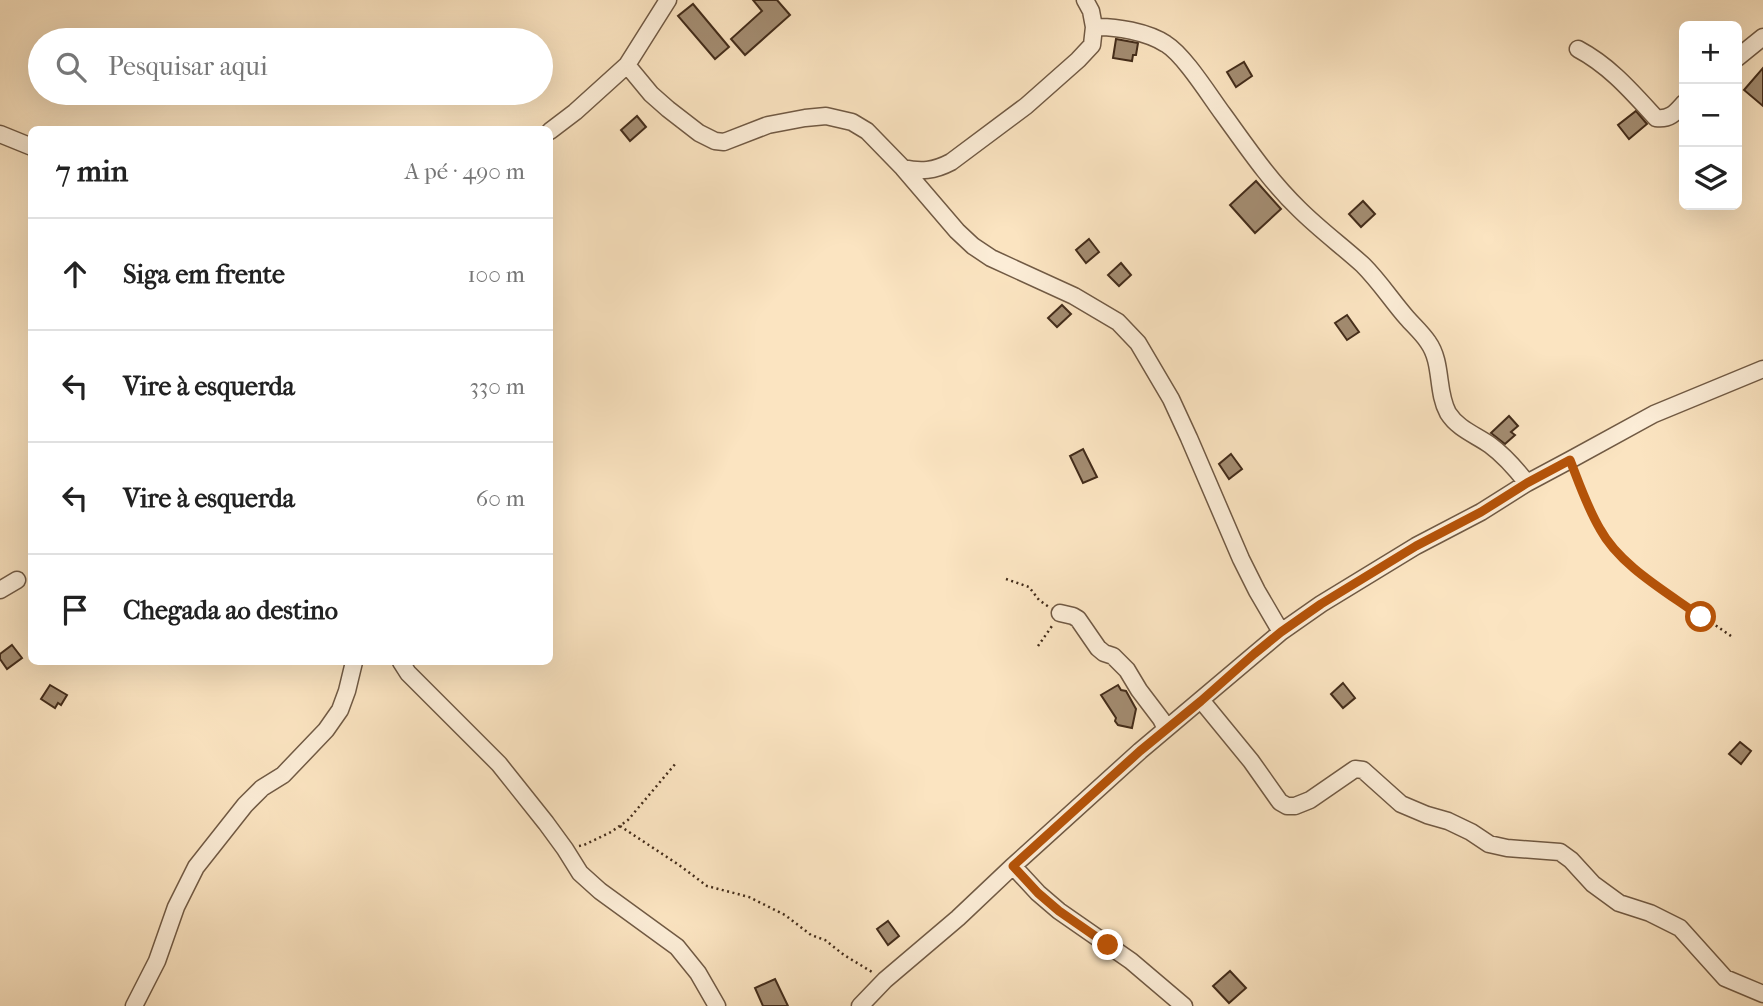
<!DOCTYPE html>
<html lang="pt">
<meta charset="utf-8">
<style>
:root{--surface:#fff;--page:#f2f2f2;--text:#222;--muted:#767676;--line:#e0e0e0}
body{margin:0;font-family:"IM FELL French Canon",serif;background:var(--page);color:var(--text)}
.controls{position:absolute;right:21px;top:21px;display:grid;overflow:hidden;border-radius:10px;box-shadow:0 7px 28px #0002}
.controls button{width:63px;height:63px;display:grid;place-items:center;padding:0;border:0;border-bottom:2px solid var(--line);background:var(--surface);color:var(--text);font:35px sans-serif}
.stop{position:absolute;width:21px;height:21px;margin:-16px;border:5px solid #b45309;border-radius:50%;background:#fff}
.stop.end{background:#b45309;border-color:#fff;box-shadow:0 2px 7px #0008}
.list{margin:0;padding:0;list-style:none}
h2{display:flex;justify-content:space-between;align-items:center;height:91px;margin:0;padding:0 28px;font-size:30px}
h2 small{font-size:23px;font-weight:400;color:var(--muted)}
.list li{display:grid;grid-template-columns:46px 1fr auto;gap:21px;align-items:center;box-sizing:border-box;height:112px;padding:0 28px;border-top:2px solid var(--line)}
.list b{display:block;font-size:26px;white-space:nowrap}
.list em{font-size:23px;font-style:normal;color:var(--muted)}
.icon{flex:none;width:38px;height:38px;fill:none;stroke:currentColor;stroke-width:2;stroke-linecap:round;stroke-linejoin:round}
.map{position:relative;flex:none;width:1763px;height:1006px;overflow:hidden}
.search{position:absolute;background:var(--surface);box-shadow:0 7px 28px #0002;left:28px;top:28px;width:525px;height:77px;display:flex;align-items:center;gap:18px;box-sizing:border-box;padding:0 24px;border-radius:38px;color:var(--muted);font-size:26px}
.panel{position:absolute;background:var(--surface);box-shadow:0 7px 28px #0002;left:28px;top:126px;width:525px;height:539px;border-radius:10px}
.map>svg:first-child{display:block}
.building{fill:#a38c71;stroke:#432c1a;stroke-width:2}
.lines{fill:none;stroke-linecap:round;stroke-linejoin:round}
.minor-casing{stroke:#715a44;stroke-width:19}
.path{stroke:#432c1a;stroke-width:2.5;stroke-dasharray:2 3.5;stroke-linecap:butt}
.minor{stroke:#fcedd7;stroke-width:16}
.route{stroke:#b45309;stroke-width:9}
</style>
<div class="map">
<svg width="1763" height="1006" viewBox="0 0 1763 1006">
<rect width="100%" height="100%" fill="#fbe4c1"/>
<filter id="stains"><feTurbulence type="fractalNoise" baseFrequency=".00286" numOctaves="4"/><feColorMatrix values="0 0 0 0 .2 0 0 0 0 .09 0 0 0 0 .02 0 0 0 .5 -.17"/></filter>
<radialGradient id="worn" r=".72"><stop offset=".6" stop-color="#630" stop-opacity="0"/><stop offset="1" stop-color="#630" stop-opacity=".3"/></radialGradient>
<path class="building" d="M753,0H777L790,15L745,55L731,39L762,11Z
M693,4L729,47L715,59L678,16Z
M1116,39L1138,43L1136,55H1133L1132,61L1113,58Z
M1244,62L1252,76L1236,87L1227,72Z
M1763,68V106L1744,90Z
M1636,111L1647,124L1629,139L1618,125Z
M637,116L646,127L630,141L621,130Z
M1256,181L1281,209L1255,233L1230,205Z
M1363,201L1375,214L1361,227L1349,214Z
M1089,239L1099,252L1086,263L1076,250Z
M1121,263L1131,275L1119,286L1108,275Z
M1062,305L1071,314L1057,327L1048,318Z
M1347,315L1359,332L1347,340L1335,323Z
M1509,416L1518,426L1511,432L1515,435L1505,444L1491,433Z
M1083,449L1097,477L1083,483L1070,456Z
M1231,454L1242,469L1229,479L1219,464Z
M12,645L22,658L7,669L0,659V654Z
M1343,683L1355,698L1343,708L1331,694Z
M50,685L67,695L61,705L58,703L55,708L41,699Z
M1118,685L1121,690L1126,691L1136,709L1132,728L1118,725L1115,721L1116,718L1101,695Z
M1740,742L1751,751L1741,764L1729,754Z
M888,921L899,936L888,945L877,929Z
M1230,971L1246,988L1229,1003L1213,986Z
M775,979L788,1006H763L755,988Z"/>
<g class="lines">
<defs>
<path id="minor" d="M1094,27C1115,26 1148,32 1166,44C1184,55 1209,95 1223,114C1247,147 1269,180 1299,209C1319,229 1342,246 1363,265C1380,282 1392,301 1407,318C1414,326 1422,333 1428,342C1443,363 1436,391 1448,413C1458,429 1476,435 1490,445C1505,456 1516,469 1527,483
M1578,49C1610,66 1632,92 1656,118C1670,120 1676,112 1684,103
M1737,58L1763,37
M627,65L651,94L668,109L699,133L715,141L724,142L768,125L805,118L826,116L852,122L867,131L903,168L957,231L973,246L991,258L1074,296L1118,322L1138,343L1171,399L1189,438L1241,559L1257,591L1281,632
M550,131L575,112L627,65L668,0
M0,134L32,147
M903,168C921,172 934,171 951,162L1026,106L1078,60L1092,45L1094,27L1091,11L1085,0
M0,590L17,580
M1060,613L1073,616L1078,619L1098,648L1104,653L1113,656L1127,670L1139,690L1161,719L1166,729
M401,662L408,673L499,764L546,823L565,849L580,873L600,891L677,947L698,973L717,1006
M1201,700L1251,761L1280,802L1287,806H1295L1310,800L1355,769L1363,770L1401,804L1427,815L1448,821L1471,832L1489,844L1507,848L1560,852L1571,860L1593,884L1619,903L1650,913L1680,928L1725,978L1763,994
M1013,866L1038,893L1059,911L1131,961L1184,1006
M134,1006L157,961L176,907L196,867L245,805L262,788L283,775L326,730L340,710L347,691L354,662
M860,1006L885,980L958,918L1013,866L1140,751L1281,632L1321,604L1416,546L1481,512L1527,483L1570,460L1654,414L1763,369"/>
</defs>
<use href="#minor" class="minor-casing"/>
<path class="path" d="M1575,472L1600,531L1619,555L1647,578L1731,636
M1006,579L1029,587L1039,600L1049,607
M1038,646L1052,626
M620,826L679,865L707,886L749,897L785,915L811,935L825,940L844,955L872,972
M579,846L584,845L611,832L628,820L676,763"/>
<use href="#minor" class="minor"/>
</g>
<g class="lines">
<path class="route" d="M1108,945L1059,911L1038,893L1013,866L1140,751L1201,701L1254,654L1281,632L1321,604L1416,546L1481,512L1527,483L1570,460C1579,483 1587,507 1600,529C1620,566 1667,592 1701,617"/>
</g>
<rect width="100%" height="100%" filter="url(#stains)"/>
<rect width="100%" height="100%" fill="url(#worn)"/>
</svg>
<div class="controls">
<button>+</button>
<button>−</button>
<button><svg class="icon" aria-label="layers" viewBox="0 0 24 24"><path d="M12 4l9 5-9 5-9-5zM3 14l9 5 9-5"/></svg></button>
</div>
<div class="stop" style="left:1701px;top:617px"></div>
<div class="stop end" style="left:1108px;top:945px"></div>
<div class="search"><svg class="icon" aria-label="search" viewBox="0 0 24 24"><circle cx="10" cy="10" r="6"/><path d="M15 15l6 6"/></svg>Pesquisar aqui</div>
<section class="panel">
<h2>7 min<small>A pé · 490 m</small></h2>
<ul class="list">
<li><svg class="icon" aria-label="ahead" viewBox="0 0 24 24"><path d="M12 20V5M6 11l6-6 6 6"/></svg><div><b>Siga em frente</b></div><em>100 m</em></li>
<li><svg class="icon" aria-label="left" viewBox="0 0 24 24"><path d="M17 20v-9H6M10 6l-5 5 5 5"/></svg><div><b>Vire à esquerda</b></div><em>330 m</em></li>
<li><svg class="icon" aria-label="left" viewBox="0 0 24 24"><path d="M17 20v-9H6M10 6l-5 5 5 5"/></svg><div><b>Vire à esquerda</b></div><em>60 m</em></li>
<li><svg class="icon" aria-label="arrive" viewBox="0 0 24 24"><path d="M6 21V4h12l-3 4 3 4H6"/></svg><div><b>Chegada ao destino</b></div></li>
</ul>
</section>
</div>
